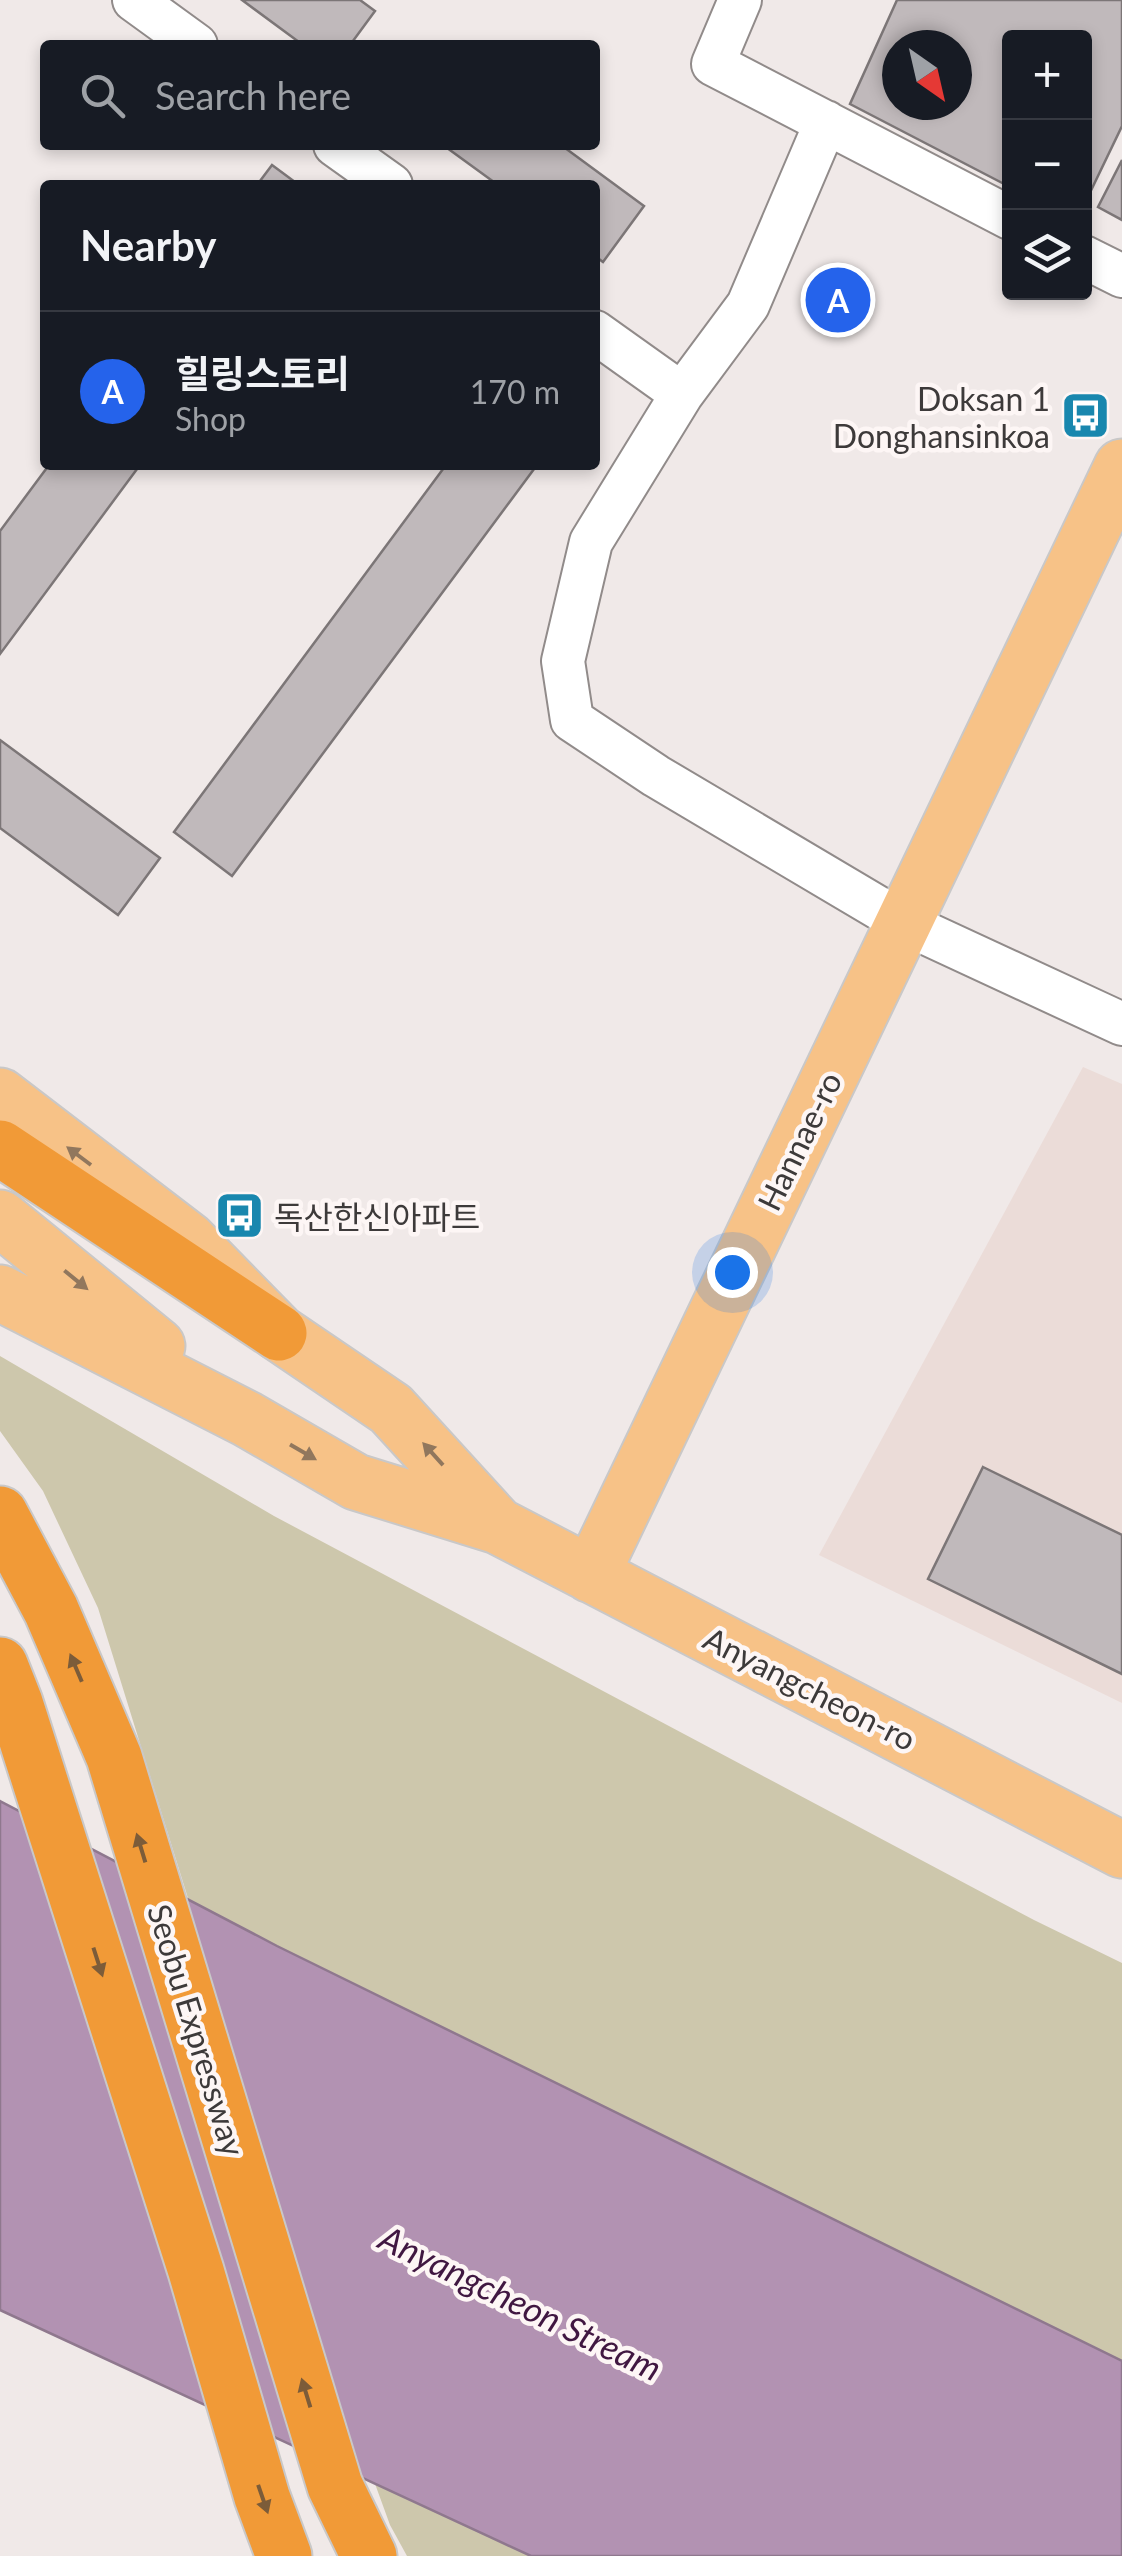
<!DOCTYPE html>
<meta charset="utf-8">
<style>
:root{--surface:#171b24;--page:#242831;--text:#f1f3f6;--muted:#9ea1a6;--line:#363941;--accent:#2563eb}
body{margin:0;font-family:Lato,"Noto Sans KR",sans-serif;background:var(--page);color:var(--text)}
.controls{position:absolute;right:30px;top:30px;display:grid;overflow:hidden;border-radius:10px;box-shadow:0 5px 15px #0003}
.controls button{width:90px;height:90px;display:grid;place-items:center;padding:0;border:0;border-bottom:2px solid var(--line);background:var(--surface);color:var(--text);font:50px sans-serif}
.compass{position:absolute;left:882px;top:30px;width:90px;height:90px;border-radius:50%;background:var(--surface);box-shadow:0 5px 15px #0003;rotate:146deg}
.you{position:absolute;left:732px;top:1272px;width:35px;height:35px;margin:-25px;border:8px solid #fff;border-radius:50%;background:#1a73e8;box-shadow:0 0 0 15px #1a73e833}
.badge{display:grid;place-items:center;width:65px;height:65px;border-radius:50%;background:var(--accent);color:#fff;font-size:32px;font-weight:700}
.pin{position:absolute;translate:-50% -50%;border:5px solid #fff;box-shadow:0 2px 10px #0006}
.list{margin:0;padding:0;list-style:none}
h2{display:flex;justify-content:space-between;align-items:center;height:130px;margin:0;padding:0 40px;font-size:42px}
h2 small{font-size:32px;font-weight:400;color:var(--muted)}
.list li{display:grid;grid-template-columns:65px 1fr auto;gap:30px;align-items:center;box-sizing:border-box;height:160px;padding:0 40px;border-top:2px solid var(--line)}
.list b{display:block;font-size:38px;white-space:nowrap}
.list p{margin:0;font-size:32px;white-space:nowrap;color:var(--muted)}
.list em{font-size:32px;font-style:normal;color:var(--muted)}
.icon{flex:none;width:55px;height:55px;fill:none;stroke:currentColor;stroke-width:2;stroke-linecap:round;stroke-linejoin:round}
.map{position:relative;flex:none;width:1122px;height:2556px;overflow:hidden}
.search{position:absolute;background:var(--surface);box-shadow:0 5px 15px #0003;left:40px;top:40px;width:560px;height:110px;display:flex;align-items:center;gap:25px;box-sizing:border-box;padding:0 35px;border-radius:10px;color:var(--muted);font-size:38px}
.panel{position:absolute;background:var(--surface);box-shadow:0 5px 15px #0003;left:40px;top:180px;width:560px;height:290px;border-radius:10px}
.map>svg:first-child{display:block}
.built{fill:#ebdcd8}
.green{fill:#cdc7ac}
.water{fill:#b292b2;stroke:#8f788e;stroke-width:2.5}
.building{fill:#c0b9bb;stroke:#7c7677;stroke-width:2.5;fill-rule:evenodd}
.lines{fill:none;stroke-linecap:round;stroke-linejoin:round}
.minor-casing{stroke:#918b8a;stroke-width:46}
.major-casing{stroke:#c9c8c8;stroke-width:59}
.highway-casing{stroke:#c9c8c8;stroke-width:59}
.minor{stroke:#fff;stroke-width:42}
.major{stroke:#f7c287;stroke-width:55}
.highway{stroke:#f19a37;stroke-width:55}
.oneway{fill:#91775d}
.oneway2{fill:#7c5c39}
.labels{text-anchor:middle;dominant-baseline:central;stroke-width:9;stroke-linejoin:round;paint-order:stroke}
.poi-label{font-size:32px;fill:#3d3a3a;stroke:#fdf6f5;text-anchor:end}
.street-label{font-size:32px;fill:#3d3a3a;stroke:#fdf6f5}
.water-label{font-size:35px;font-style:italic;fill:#401741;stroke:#fdf6f5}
</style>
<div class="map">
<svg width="1122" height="2556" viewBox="0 0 1122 2556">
<rect width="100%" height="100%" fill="#f0e9e8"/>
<path class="built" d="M1083,1067L1122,1084V1703L819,1555Z"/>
<path class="green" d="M0,1356L274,1516L1034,1920L1122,1963V2556H407L390,2525L338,2382L98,1608L43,1491L0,1431Z"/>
<path class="water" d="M0,1801L277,1946L1122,2361V2556H531L0,2310Z"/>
<path class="building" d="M242,0H360L375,11L350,45H303Z
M897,0H1122V126L1084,205V38H1010V187L850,104ZM897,45H957V105H897Z
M443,145H561L644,206L603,262L595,256V185H498Z
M1122,160V220L1098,207Z
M272,165L299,185H257Z
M49,465H140L0,654V531Z
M446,465H537L232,876L174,832Z
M0,740L160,858L118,915L0,828Z
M983,1467L1122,1535V1674L928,1579Z"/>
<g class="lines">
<defs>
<path id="minor" d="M134,0L196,45
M740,0L713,64L1010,218
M826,122L748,305L682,394L591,542L563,661L572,720L656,776L904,923L1122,1024
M335,145L391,185
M1084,257L1122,276
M595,332L682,394"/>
<path id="major" d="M0,1096L188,1240L279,1333L391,1409L496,1524
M0,1218L157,1346
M0,1293L247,1419L356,1482L498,1526L1122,1850
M591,1575L1122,467"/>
<path id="highway" d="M0,1148L279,1333
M0,1514L51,1610L114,1757L335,2486L369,2556
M0,1665L15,1703L196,2271L262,2497L284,2556"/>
</defs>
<use href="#minor" class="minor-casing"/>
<use href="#major" class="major-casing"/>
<use href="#highway" class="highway-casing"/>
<use href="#minor" class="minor"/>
<use href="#major" class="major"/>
<use href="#highway" class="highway"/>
</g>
<defs><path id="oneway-solid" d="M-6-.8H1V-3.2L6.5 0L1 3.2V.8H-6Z" transform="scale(2.5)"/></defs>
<g class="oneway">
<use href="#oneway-solid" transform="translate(79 1156) rotate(-143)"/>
<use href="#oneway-solid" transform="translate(76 1280) rotate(39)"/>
<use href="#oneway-solid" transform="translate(303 1452) rotate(30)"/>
<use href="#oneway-solid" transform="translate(433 1454) rotate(-132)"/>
</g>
<g class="oneway2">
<use href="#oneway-solid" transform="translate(76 1668) rotate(-113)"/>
<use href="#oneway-solid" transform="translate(141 1848) rotate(-107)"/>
<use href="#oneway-solid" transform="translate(98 1962) rotate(72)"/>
<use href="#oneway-solid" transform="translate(306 2393) rotate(-107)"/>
<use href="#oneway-solid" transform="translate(263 2499) rotate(71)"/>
</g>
<defs>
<symbol id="bus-square" viewBox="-11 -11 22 22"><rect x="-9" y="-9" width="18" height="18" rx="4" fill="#1987ae" stroke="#fdf6f5"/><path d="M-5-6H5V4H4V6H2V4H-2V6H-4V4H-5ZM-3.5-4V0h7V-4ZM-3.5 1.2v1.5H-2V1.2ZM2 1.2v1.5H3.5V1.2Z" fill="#fff"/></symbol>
</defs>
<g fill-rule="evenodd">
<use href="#bus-square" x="1058" y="388" width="55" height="55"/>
<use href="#bus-square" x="212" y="1188" width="55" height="55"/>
</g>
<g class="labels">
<g class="poi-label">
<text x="1050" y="398">Doksan 1<tspan x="1050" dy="37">Donghansinkoa</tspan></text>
<text x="274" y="1216" text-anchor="start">독산한신아파트</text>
</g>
<g class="street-label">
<text transform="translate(799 1141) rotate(-64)">Hannae-ro</text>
<text transform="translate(810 1688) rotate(27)">Anyangcheon-ro</text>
<text transform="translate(197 2030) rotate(73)">Seobu Expressway</text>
</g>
<g class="water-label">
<text transform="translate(521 2302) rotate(26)">Anyangcheon Stream</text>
</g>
</g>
</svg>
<div class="controls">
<button>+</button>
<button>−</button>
<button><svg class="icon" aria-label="layers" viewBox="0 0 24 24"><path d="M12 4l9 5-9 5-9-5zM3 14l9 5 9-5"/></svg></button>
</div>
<svg class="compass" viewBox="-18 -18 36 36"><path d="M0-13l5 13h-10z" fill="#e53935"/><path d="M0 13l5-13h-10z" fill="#9ea1a6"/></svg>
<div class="you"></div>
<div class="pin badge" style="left:838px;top:300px">A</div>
<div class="search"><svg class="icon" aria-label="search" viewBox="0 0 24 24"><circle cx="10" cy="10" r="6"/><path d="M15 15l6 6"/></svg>Search here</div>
<section class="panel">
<h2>Nearby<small></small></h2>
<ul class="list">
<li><span class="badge">A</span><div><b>힐링스토리</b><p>Shop</p></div><em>170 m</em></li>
</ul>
</section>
</div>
